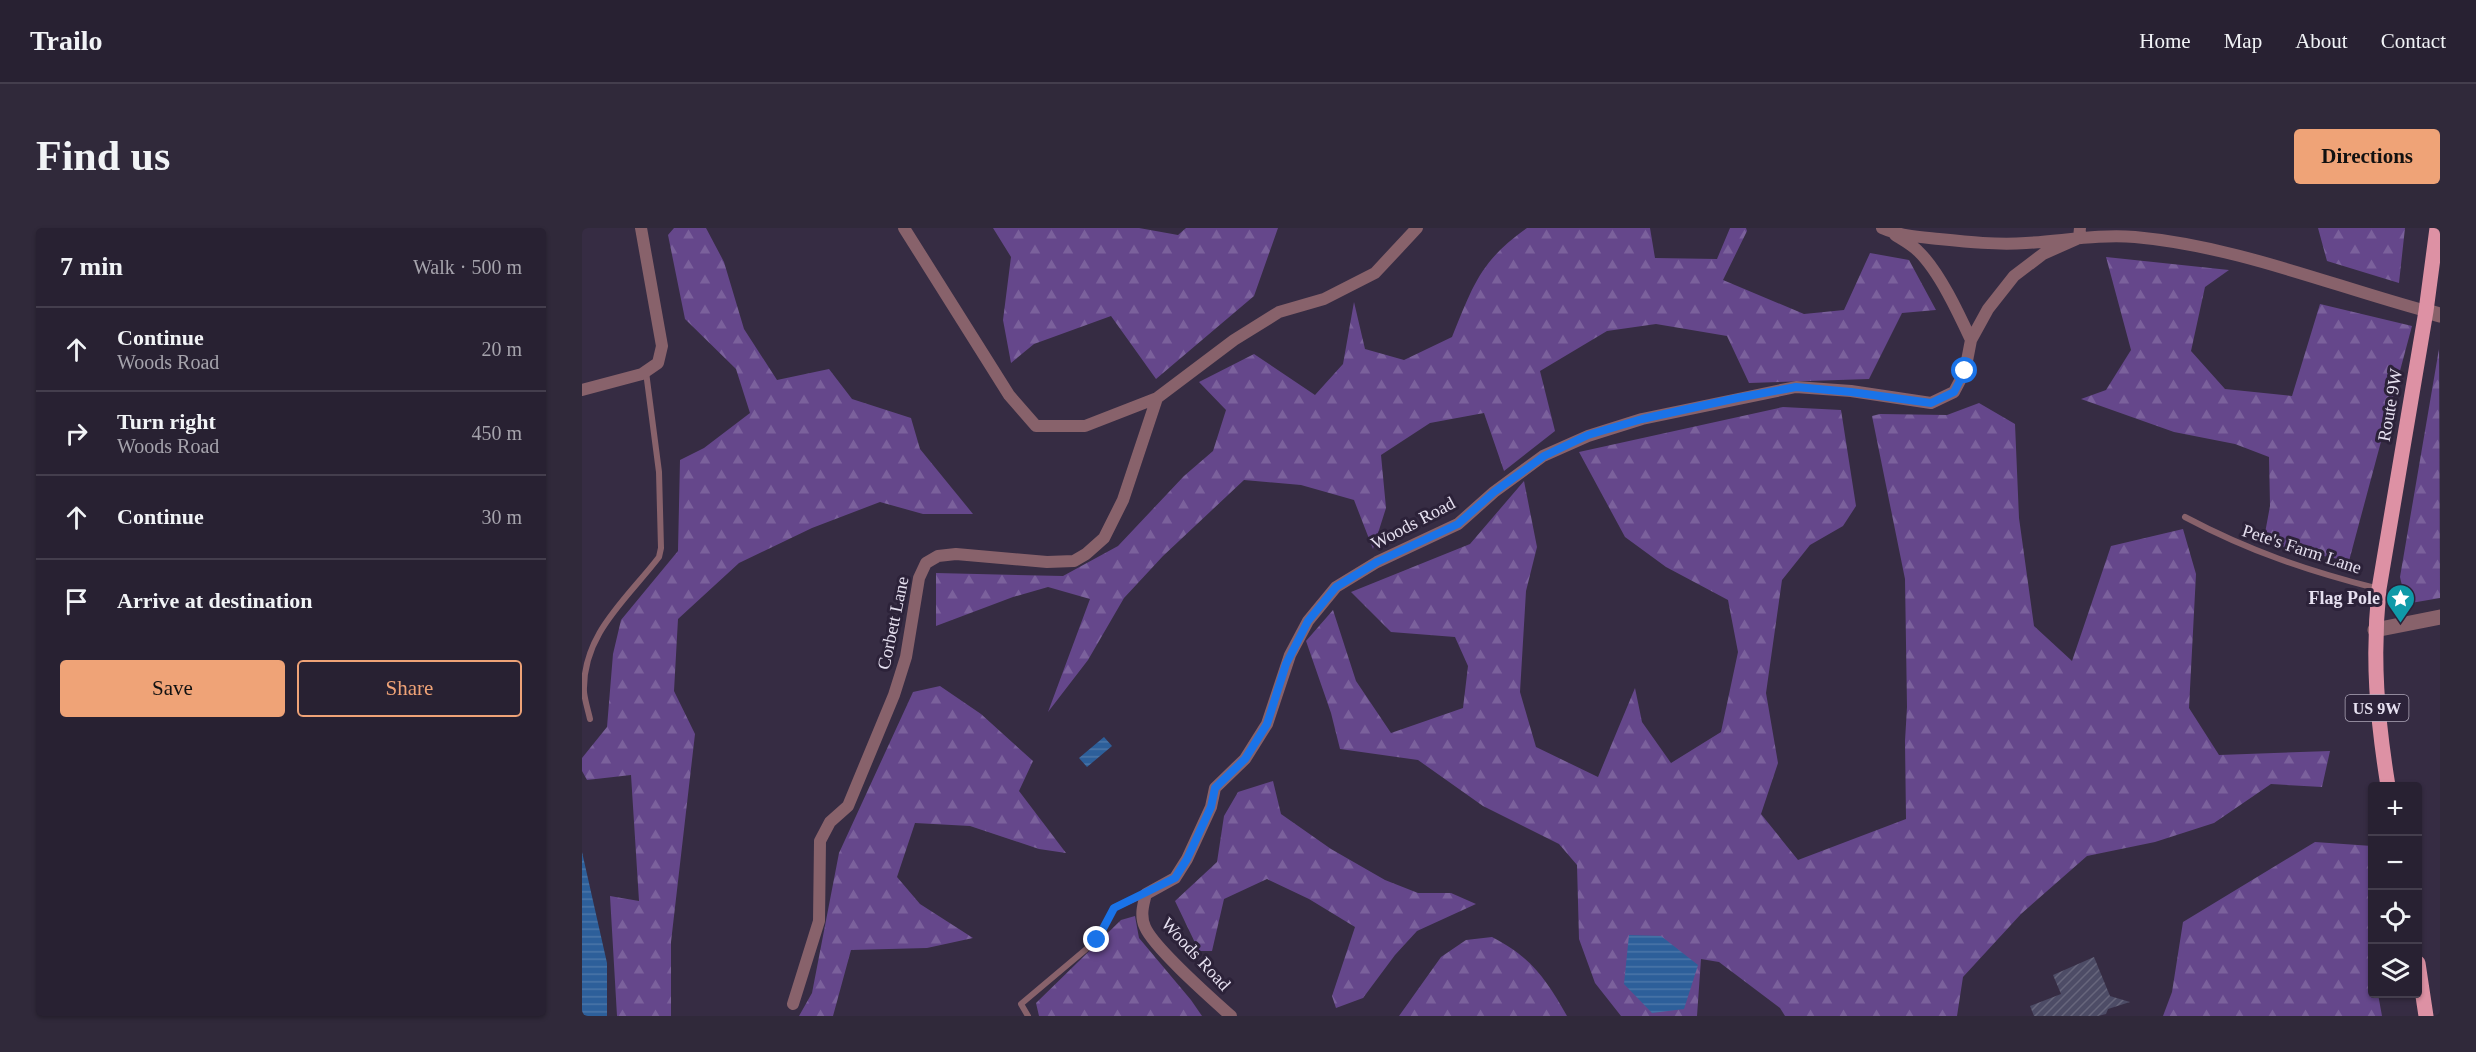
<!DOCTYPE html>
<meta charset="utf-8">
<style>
:root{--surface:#282132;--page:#30293a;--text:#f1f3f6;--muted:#a5a3ac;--line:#443e4d;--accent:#efa377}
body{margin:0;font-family:Georgia,serif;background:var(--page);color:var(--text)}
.controls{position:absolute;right:18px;bottom:18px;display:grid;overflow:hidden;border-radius:6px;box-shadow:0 2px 4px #0004}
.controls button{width:54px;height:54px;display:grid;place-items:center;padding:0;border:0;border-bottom:2px solid var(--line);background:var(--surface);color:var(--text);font:30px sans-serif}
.stop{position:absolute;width:18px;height:18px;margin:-14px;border:4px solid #1a73e8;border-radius:50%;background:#fff}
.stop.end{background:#1a73e8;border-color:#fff;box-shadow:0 2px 6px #0008}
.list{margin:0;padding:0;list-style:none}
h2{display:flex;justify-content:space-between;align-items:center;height:78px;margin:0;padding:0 24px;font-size:26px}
h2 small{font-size:20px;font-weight:400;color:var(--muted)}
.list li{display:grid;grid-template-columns:39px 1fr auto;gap:18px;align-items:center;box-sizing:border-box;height:84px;padding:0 24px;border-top:2px solid var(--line)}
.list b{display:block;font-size:22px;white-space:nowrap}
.list p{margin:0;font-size:20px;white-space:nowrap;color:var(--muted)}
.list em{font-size:20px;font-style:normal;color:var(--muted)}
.actions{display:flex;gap:12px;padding:18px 24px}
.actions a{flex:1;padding:14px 0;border:2px solid var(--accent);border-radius:6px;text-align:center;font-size:21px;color:var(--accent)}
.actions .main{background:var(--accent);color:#111}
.icon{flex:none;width:33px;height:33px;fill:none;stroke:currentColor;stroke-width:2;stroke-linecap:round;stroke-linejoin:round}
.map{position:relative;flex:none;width:1858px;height:788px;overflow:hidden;border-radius:6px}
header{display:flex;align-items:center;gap:36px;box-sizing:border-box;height:84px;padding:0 30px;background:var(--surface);border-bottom:2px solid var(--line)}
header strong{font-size:28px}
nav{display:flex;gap:33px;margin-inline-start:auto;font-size:21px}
.intro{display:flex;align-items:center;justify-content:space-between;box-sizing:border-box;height:144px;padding:0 36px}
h1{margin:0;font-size:42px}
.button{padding:15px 27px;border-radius:6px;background:var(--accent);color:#111;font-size:21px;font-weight:700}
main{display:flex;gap:36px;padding:0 36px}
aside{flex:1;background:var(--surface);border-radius:6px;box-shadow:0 2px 4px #0004}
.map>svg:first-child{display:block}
.forest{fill:url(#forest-firs)}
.water{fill:url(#water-rules)}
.building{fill:url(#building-hatch)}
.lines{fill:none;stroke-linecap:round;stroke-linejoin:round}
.service{stroke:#88626b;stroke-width:6}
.minor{stroke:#88626b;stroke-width:12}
.tertiary{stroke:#88626b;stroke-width:15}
.primary{stroke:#dd91a4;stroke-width:15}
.route{stroke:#1a73e8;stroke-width:8}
.labels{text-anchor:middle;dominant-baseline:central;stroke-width:6;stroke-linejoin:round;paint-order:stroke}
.shield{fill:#2c2239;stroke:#aea7b9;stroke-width:1.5}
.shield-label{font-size:16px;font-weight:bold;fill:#e6e0f0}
.street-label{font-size:18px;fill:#e6e0f0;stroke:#2c2239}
.poi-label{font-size:18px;font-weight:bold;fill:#e6e0f0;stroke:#2c2239;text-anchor:end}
</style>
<header>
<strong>Trailo</strong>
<nav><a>Home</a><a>Map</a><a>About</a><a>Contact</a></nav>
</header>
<div class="intro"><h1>Find us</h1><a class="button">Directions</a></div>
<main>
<aside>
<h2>7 min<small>Walk · 500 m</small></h2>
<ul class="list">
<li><svg class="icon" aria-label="ahead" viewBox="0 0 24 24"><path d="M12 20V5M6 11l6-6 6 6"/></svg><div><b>Continue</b><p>Woods Road</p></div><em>20 m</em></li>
<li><svg class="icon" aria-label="right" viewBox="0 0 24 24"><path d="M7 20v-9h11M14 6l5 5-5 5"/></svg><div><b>Turn right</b><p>Woods Road</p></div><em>450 m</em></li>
<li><svg class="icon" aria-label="ahead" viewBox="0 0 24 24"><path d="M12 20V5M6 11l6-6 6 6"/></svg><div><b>Continue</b></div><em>30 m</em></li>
<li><svg class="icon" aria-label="arrive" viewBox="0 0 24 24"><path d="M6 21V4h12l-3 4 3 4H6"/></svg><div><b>Arrive at destination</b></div></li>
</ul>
<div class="actions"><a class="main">Save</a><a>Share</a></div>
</aside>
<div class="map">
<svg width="1858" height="788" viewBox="0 0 1858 788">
<defs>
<pattern id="forest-firs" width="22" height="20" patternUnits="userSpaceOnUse" patternTransform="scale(1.5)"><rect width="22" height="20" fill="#65478b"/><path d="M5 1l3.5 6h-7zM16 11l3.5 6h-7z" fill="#7b619c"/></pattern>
<pattern id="water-rules" width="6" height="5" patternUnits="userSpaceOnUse" patternTransform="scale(1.5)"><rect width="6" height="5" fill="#2d5f9a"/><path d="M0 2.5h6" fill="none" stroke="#4b76a8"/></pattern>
<pattern id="building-hatch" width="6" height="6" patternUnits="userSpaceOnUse" patternTransform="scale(1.5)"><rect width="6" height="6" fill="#4d4c66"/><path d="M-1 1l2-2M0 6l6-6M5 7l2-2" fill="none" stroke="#67667c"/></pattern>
</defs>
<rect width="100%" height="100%" fill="#362c43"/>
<path class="forest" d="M92,0H124L142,34L162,101L195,152L247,141L270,171L329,190L338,221L391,286H341L298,274L230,300L157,335L96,391L92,463L113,506L89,714V788H35L28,668L57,673L49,547L5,552L0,543V530L25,499L31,426L39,392L96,323L98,232L122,220L168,185L154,141L103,91L86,7Z
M411,0H557L596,7L604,0H696L672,68L574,151L529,88L452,116L429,135L421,92L429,29Z
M945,0H1068L1073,30L1135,31L1148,0H1164L1165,3L1141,52L1222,86L1262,82L1288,25L1327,32L1354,82L1320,85L1287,151L1167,155L1145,108L1074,96L1025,103L958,143L973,203L922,243L902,185L848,195L799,227L804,280L791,321L772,272L719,257L662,252L581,328L542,370L506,432L466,484L508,371L466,359L431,369L354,398V345L481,348L536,318L602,248L631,223L644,182L617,154L672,126L733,167L761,136L772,74L783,121L822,132L870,109C891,58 898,33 945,0Z
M1736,0H1823L1817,55L1745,33Z
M1524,29L1647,42L1623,59L1609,123L1643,161L1710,168L1738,76L1830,98L1767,333L1681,316L1688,278L1687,229L1653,216L1592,204L1499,171L1524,162L1549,122Z
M1857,121L1858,370L1829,375L1823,371L1818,349Z
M1397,175L1433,196L1437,290L1452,398L1490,433L1529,318L1601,301L1614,346L1607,480L1637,527L1748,523L1740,559L1689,556L1632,595L1573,614L1505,628L1439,686L1381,749L1375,788H1203L1198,780L1137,734L1119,731L1115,788H1039L1013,755L997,711L995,637L977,616L901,578L836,532L758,521L749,485L724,413L751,382L774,453L809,505L881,480L886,438L873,409L809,404L769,364L888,316L942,253L955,319L944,363L938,464L954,519L1016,549L1053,460L1060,494L1089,535L1139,504L1156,424L1146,372L1084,339L1043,309L997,224L1201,179L1259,182L1274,278L1261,298L1228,317L1200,352L1184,465L1196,535L1179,586L1216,632L1324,591L1323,513L1325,479L1323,351L1290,188L1298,186L1365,187Z
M358,458L399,486L451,533L437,563L484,625L457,621L388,598L333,595L315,649L338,676L391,710L345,720L269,722L251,788H217L230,765L257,625L331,464Z
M691,553L699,586L749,621L803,652L836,665H869L894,676L835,703L813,727L781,770L754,780L750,768L773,699L727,671L685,651L642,671L630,723H617L593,673L635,634L642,588L656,564Z
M1733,614L1790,618V766H1796L1800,788H1581L1590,764L1601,694Z
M553,688L557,710L609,772L620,788H457L454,775L539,692Z
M910,709C949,729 964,751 985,788H817L859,729L884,712Z"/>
<path class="water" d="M522,509L530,518L505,539L497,530Z
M0,624L25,735V788H0Z
M1047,707L1079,708L1116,737L1102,781L1070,785L1042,756Z"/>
<path class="building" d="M1512,729L1528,768L1548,774L1526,781L1524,786L1516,788H1452L1448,778L1479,766L1471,747Z"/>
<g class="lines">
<path class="service" d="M1603,289C1667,323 1726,343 1797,361
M8,491C6,482 3,473 2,464C0,406 45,371 77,329L79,320L77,244L64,144
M446,788L439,776L515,712L532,680L563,666"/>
<path class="minor" d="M322,0L427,167L454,198H503L575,170L652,112L697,84L742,71L793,45L835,0
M1300,0C1318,8 1338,9 1357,11C1386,14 1415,17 1444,15C1480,13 1517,6 1553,9C1653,18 1748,57 1844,83
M1313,7C1321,12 1330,17 1336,23C1357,43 1377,86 1389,112
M0,162L60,146L76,135L80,118L59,0
M211,776L237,693L238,613L248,594L266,578L312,467L324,429L337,350L344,335L356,328L374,326L465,334L492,333L504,326L522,310L541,272L575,170
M649,788C629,770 572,720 563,699C558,688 561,677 564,666L593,650L605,631L629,579L633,560L663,531L685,496L708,427L726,393L754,359L795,334L876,296L912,264L961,228L1006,208L1060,191L1214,159L1269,163L1349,175L1372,164L1383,143L1389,112L1406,81L1432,48L1461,26L1497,10L1498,0"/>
<path class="tertiary" d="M1844,83L1858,87
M1793,402L1858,389"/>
<path class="primary" d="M1806,558C1795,490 1790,430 1797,361L1844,83L1855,0
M1836,735L1844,788"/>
</g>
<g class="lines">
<path class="route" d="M515,712L532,680L593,650L605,631L629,579L633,560L663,531L685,496L704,436L726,393L754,359L795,334L876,296L912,264L962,228L1006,207L1060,191L1155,170L1214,159L1269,164L1349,175L1372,164L1383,143"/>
</g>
<defs>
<symbol id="sight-pin" viewBox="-11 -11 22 30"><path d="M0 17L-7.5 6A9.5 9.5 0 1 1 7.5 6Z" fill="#0f9aa8" stroke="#2c2239"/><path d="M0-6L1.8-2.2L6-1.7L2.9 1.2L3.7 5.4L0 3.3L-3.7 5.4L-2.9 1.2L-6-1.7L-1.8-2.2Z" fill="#fff"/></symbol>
</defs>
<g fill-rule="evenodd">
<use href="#sight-pin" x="1802" y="354" width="33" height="45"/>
</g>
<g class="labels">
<rect class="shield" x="1763.5" y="467" width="63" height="26" rx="4.5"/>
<g class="shield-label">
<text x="1795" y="480">US 9W</text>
</g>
<g class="street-label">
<text transform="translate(1808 177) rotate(-80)">Route 9W</text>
<text transform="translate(831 295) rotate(-28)">Woods Road</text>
<text transform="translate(1720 321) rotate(18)">Pete's Farm Lane</text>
<text transform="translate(311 395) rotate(-78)">Corbett Lane</text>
<text transform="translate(614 726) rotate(47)">Woods Road</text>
</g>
<g class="poi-label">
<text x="1798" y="370">Flag Pole</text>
</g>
</g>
</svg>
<div class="controls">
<button>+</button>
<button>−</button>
<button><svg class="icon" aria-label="locate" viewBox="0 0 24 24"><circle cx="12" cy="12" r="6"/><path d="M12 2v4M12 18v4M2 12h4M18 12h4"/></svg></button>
<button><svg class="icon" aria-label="layers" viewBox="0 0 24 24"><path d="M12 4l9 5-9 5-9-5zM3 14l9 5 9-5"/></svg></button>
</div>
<div class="stop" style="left:1383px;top:143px"></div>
<div class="stop end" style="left:515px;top:712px"></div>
</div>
</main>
